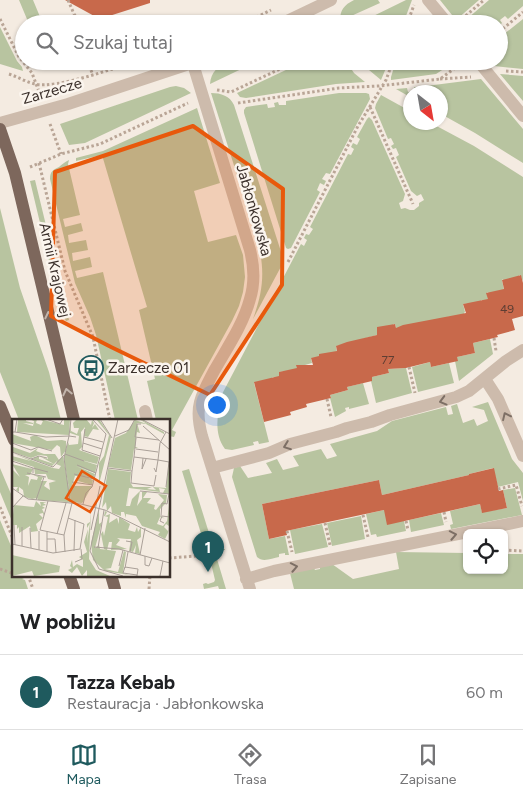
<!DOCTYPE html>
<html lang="pl">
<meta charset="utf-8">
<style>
:root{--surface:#fff;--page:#f6f6f6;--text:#202124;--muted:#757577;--line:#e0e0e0;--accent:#1f5a5e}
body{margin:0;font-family:Figtree,sans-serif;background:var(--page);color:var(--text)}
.controls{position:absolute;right:15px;bottom:15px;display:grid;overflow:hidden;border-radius:8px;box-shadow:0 1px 4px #0004}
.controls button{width:45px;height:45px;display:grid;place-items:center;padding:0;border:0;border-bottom:1px solid var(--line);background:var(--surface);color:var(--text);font:25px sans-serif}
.compass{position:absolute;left:403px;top:85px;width:45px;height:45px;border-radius:50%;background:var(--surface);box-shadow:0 1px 4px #0004;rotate:149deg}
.you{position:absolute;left:216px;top:404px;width:18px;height:18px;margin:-12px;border:4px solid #fff;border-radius:50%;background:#1a73e8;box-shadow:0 0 0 8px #1a73e833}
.badge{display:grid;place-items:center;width:32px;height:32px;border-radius:50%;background:var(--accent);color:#fff;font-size:16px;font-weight:700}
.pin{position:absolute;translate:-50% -41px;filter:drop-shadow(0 1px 2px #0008)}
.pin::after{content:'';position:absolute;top:26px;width:18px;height:15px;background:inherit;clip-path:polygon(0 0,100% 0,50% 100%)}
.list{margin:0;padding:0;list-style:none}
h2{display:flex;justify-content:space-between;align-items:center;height:65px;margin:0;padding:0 20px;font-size:21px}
h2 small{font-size:16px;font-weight:400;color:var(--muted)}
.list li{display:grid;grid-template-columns:32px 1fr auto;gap:15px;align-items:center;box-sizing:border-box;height:75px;padding:0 20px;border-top:1px solid var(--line)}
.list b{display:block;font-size:19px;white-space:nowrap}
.list p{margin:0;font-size:16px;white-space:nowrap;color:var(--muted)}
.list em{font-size:16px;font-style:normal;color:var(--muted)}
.icon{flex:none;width:28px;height:28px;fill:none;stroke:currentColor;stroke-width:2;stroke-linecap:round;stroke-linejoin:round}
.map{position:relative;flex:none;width:523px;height:589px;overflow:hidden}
.search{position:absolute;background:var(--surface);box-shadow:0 1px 4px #0004;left:15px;right:15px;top:15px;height:55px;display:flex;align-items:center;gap:12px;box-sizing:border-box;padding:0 18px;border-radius:28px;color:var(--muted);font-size:19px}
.sheet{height:140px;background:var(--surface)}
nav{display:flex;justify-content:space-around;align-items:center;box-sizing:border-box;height:70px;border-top:1px solid var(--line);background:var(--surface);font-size:14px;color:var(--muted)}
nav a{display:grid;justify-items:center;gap:2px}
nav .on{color:var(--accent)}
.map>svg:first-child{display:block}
.green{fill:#b8c4a0}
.building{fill:#c8694b}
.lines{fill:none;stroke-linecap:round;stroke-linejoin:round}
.path{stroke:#b9a596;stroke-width:3;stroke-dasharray:2.5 2.5;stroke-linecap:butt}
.minor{stroke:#cdbbac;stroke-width:12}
.major{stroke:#7d675c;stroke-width:12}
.oneway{stroke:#c2b5ac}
.oneway2{stroke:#7d6f65}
.marked{fill:#e8590c;fill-opacity:0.2;stroke:#e8590c;stroke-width:4;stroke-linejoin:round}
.labels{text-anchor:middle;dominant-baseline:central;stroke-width:5;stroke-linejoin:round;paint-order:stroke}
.number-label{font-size:12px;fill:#5e3e33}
.street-label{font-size:15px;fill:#3b302b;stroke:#fbf5ee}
.poi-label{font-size:15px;fill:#3b302b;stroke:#fbf5ee;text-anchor:start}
.inset-road{fill:none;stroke:#aaa098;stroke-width:1}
.view{fill:#e8590c;fill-opacity:0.15;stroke:#e8590c;stroke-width:2.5}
.inset-edge{fill:none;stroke:#3b302b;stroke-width:2.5}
</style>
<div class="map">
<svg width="523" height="589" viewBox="0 0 523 589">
<rect width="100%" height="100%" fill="#f4ebe1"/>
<path class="green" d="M19,0H33L43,24H29Z
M354,0H378L380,3L340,21C340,10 344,5 354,0Z
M406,0H412L403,24H357Z
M440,0H479L456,20Z
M489,0H523V6L508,19L505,16L500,20L502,23L499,26V24L496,23L461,24Z
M523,19V69L494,66L490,61H499V38Z
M0,27L17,61L22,67L23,71L0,64Z
M228,61H258L210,84C211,72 218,66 228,61Z
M305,61H346L354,73L365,82L336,84L246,98L240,97L237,93Z
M361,61H389L381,80L363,65Z
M396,61H456L436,74L391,80V77Z
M500,74L523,76V101Z
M481,79L523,129V163L475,133L441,114L440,92H410V97L396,89L407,88L408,92L414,91V87H418V90L426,89V86Z
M176,86L184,88L191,93L85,143L69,145L60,124L170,87Z
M211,93C221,93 230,96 234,105L284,261L253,319C264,289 265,269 257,238Z
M339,93H366L369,94L370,99L330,174L326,173L322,179L326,181L324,185L320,183L317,190L320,192L291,248L288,249L286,248L244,113V110L246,107L267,104L268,108L275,107L274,103L278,102L279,105H286V101Z
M381,95L410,111V122L431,123L474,146L523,177V281L520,275H519V278L504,282L503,279L502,280L504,290L489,294L488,292L487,293L489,301L483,302L482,300H481V302L463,304L465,312L464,313L465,315L447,317L449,325L397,331L395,324H393V326L378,328H377V335L337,346L336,347L337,352L320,360L311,358L312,363L298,367L297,365L298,370L279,372L281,382L273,377L272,378V380L254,383L269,442L259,444L258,441L253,442L254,445L232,450L225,449C213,433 218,413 221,396L301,244L304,246L307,240L304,238L306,234L309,235L313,229L310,227L348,154L351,155L354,149L351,147L353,143L357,145L360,139L357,137L367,119L369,117L372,120L405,194L403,201L399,203L401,209L405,208L410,210H414L419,206V203L424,200L421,194L417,196L411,191L396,157L399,155L396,148L393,149L391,146L394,144L391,138L388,139L375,108L376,104Z
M197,108L220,183L194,191L208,242L236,235L243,255L245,277L243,292L239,306L232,321L172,430L176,432L174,437L169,436V420H156L147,381L155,379L139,310L147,307L102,155L76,161V158L103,151Z
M69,160L68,164L80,215L63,219L65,227L81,223L83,231L68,235L69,243L86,240L88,250L72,253L73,261L90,257L92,267L75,271L77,278L103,272L138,420H115L96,335L90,317L75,283L50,179C50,171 53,170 59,167C62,164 65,162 69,160Z
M35,180L69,320L66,321L61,311L30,181Z
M0,208L20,288L49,372L61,420H19L0,372Z
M490,339L493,354L459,381L455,361L457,357L475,353L473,343Z
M430,362L431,367L449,363L454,383L418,392L412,367Z
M406,368L412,393L376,403L371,381L372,380V377L389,373L388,369Z
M363,383L369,404L349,409V407L345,408L346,411L335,417L330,398H331L330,395L348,390L347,387Z
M488,402L512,459L523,473V501L518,482L498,487L493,468L469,474V475L382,495L379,480L262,504L269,539L285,536L289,555H285V553L279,554V557C272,558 263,563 257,557L232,477L234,468L240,466L248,478L272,473L266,463L277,459L283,470L299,466L293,456L321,449L327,459L337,456L330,444L377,431L392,421L446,407L448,415L453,414L451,406L457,404L463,423L474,419L477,426L488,421L484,410L472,407Z
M0,468L14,501V526L0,492Z
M189,469L214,549H225V550L207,551L206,550L182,471Z
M515,488L522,515L451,529L450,525L453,524L450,511L480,504L482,512L507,508L503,490Z
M384,510L404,521L406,531L377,537L376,534L371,535L366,514Z
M441,513L444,525L411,532L409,520Z
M361,516L365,539L332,546L327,523Z
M0,520L14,553V575H23L24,578L22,579L25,580L28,589H0Z
M322,524L328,547L295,554L290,530Z
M396,552L467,553V570H504V554H523V589H294L290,573L314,568L315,570L320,569V567L332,564L353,579L399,569Z
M210,559H217L226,589H219L218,586L204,589L203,584L206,583L208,584L214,582L215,580Z"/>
<path class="building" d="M65,0H150V3L106,17H96Z
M521,275L523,283V316L512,319L515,330L497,335L498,337L473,343L475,353L457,357L458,361L431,367L430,362L406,368L388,369L389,373L372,377V381L347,387L348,390L330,395L331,398L306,404L307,407L290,412L291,415L264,422L254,382L279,376V372L297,368L296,365H313L311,358L319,356V354L337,351L336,346L347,342L377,335V327L395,324L396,328L403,325L466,313L463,304L488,299L486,293L504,289L502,280Z
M494,468L499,491L503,490L507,508L482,513L480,504L387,525L384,510L286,531L287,535L269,539L262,504L379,480L382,495L469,475V474Z"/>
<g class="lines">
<path class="path" d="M68,0L74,14L81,24
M0,19L19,57L32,73L41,97
M462,19L484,0
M72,24L74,14
M243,24L271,10
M407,24L414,5
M499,32L523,12
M87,61L93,75
M506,71L523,72
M9,74C18,77 26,82 35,84C57,89 114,68 138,61
M440,79L471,77
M217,90L231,92L297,61
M238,103L339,88L379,86L440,79L463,62
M370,107L413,204
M50,124L61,154
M39,163L65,271L93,337L110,420
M30,167L61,154L100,144L188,103
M288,262L358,126L386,80L393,61
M494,338L496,351
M409,367L415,393
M327,399L331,417
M498,489L516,485L522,506
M0,507L14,541
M444,512L446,522
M363,515L368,537
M406,521L408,530
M325,523L330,545
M287,531L292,552
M504,550L523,551
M203,555L206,566
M169,558L223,554
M0,569L14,574
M20,575H28
M28,575L33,589
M149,589L150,575"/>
<path class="minor" d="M428,0L448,24
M281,24L331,0
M478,61L523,116
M193,64L250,250C254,266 255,283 250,299C243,325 227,348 214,371C209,381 203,391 200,402C197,413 199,425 202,436L250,589
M0,123L68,104L198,61
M485,379L498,399L523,456
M145,411L147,420
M212,468L269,453L290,444L336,432L347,428L371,422L390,415L456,397L469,391L506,361L523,350
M246,579L274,571L523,521"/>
<path class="major" d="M0,129L15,173L74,420
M0,406L14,440
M69,575L74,589
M111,575L115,589"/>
</g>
<defs><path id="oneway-chevron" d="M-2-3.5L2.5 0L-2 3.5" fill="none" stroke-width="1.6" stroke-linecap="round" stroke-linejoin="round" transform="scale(1.25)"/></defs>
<g class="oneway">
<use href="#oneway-chevron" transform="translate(49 315) rotate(-103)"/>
<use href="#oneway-chevron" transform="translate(67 392) rotate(-103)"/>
</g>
<g class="oneway2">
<use href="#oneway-chevron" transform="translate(443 401) rotate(165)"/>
<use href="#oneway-chevron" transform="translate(506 416) rotate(-115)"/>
<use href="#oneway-chevron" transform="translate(287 446) rotate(159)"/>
<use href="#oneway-chevron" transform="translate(453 535) rotate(-11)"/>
<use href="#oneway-chevron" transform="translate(294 567) rotate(-11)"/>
</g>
<path class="marked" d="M193,126L283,189L282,285L210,395L111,347L51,316L55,172Z"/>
<defs>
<symbol id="bus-ring" viewBox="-11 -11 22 22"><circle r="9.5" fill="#fbf5ee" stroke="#1f5a5e" stroke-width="1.5"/><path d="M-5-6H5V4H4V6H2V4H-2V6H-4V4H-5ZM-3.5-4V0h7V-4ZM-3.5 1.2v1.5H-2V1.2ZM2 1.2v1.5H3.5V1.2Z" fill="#1f5a5e"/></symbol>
</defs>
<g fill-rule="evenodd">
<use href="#bus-ring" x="77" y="354" width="28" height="28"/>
</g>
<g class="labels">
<g class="number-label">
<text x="507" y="309">49</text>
<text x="388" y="360">77</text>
</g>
<g class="street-label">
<text transform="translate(52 91) rotate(-16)">Zarzecze</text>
<text transform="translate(254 210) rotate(74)">Jabłonkowska</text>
<text transform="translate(55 270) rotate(77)">Armii Krajowej</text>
</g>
<g class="poi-label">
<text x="108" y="368">Zarzecze 01</text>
</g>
</g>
<g transform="translate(12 419)">
<rect width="158" height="158" fill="#f4ebe1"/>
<path d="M6,0H14V2L21,4V5L11,4L21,7L22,2L17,0H25L24,4L29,6L31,2L27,0L52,6V0H58L57,16L5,13ZM59,0V12L65,15L67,9H62L61,4L65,0H74L79,6L80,1L82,4L80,9L83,5L87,11L81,10L76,18L72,17L73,8L69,13L70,28L67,31L87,38L85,45L69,41L85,46L83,54L64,47L83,55L81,60L72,57L81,61L80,66L66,62L67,57H63L60,67H80L71,83L70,84L26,81L25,79L20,80L12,78L9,75L12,77L11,71L7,68V73L4,71L6,68H0V50L8,58L0,45L20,50L0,42L21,50L18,56H13L17,58L16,67L19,60L25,61L26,58L19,55L31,58L29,62H35L32,67L38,71L37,64L44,62L36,60L34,55H23L22,48L0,41V37L19,42L0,34L41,49L47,50L49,47L44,45L45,42L40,47L20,40L27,37V40L42,45L29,38L36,40L35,37L27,36L19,39L0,33L1,25V28L18,34L26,29L24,32L32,35H43L47,41L51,37L59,83L52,39L56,23L57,26L66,25L67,17L58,14ZM84,0H87L99,18L87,65V44L92,37L97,16ZM127,0L132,2L152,13V15L134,5L125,4L128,14L125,13L123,28H126L122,30L119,51L96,48L103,19L114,14L123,1L135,5ZM0,15L19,22L18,18L23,16L35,22L50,21L54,22V31L49,38L48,28L45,26L40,31L0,24ZM157,45V75L151,74L153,70L147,69L148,73L117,69L114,87H118L120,80L128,72L125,87L130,80V73H135L131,79H139L135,84L143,86L142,90L144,91L152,81L146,75L155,76L154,84L148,90V97L154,100L148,98L145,105L151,107L155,102L157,87V107L154,105L152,108L156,112L157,108L156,114L153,120L146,116L148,113L130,107L124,97L114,95V99L112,93H109V97L100,94L99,87L95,92L94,83L90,89L96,50L119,53L118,63L121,68H140L135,70L144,71L141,68L154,69ZM24,82L29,87L28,83H35L31,84L34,86L30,87L33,89L30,90L32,94L31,98V94L27,95L31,99L24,105L26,112L19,113L18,107L7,114V108L5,110V106H0L2,86L22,88ZM79,90L77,140L84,151L98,157H75V151L70,157L65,148L60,154L56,151L60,149L58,147L60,141L61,148L65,145L71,148V141L67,138L75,133L72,123L76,110L75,124L78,104L75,109V105L78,103ZM87,91V105L90,103L83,129L87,126L88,130L104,132L99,149L93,150L106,153L112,132L114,133L111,154L117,156L93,152L81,141L79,124ZM93,92L95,93L93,97L98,95L97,104L105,99L107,105V98L118,105L116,111L123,113L125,108L126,113L129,108V118L125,121L128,135L123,134L124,126L121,133L117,132L119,120H115L105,119L108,121L104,126L115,130L99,131L100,123H97L95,131L92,130L89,115L91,112L92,117L96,98L92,97ZM0,136L48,147L47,153L22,157L20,152L0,157Z" fill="#b8c4a0"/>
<path class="inset-road" d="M34,0L48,5L51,0M59,0L57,17L64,18M88,0L100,19M106,0L78,132L87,150L111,157M129,0L158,15M129,5H125L123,18L147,21M131,7L158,31M73,10L70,31L88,37M0,13H3L5,0M3,13L34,18L57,17L52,39L58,83M103,17L117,11L123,0M72,18L91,23M0,24L19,31L26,28L40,32M71,24L90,30M124,30L146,33M0,33L41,48L52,36M53,35L72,42M122,38L124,19M131,39L130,50L134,40M19,40L27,37L35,39M0,42L21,49V54M65,46L84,54M21,49L36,53M96,49L120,52L122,38L146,41L148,24L154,13M142,49L144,53L146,41L157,43L154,68M120,52L119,64L142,67L144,56M15,54L34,58M62,55L82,60M60,63L81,66M0,69L16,80L69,85L93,91L158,123M128,72L158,75M24,81L32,58M36,82L28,111L52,116M71,85L74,74L80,68L94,15L80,0M0,89L11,77M149,97L150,84L155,85L157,75M152,104L148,102L150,97L158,98M2,106L3,126M10,108V127M18,109L19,129M79,111L88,67M45,115L54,84M35,120H43L44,134M114,122L120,123L118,133M0,125L41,134L68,130L72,105L56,99M82,128L107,130L158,144M86,129L92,91M27,131V112M62,132L63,101M35,133V113M53,133L52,116L60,84M128,136L133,109M133,137V146L137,147L140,139M63,143L70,140L69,130M107,147L111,131M113,148L111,154L125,156M113,148L126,150L125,157M113,149L116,133M148,157L151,142"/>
<path class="view" d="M70,52L94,67L78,93L54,79Z"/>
<rect width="158" height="158" class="inset-edge"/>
</g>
</svg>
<div class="controls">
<button><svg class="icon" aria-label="locate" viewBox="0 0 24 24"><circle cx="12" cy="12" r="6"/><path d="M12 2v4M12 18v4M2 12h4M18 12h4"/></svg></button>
</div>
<svg class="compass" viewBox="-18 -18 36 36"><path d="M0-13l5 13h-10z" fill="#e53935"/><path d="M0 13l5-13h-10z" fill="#757577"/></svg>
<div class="you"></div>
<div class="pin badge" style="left:208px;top:572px">1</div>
<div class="search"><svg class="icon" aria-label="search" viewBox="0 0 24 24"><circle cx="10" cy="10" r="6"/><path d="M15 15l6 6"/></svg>Szukaj tutaj</div>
</div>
<section class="sheet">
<h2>W pobliżu<small></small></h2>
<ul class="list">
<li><span class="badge">1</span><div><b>Tazza Kebab</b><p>Restauracja · Jabłonkowska</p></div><em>60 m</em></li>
</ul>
</section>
<nav>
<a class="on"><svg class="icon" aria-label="map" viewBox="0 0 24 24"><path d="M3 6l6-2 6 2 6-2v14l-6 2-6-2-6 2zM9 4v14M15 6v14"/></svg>Mapa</a>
<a><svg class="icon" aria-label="directions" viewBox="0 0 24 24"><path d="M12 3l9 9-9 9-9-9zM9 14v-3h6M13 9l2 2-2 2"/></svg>Trasa</a>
<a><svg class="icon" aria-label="saved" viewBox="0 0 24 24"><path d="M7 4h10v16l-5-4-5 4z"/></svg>Zapisane</a>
</nav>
